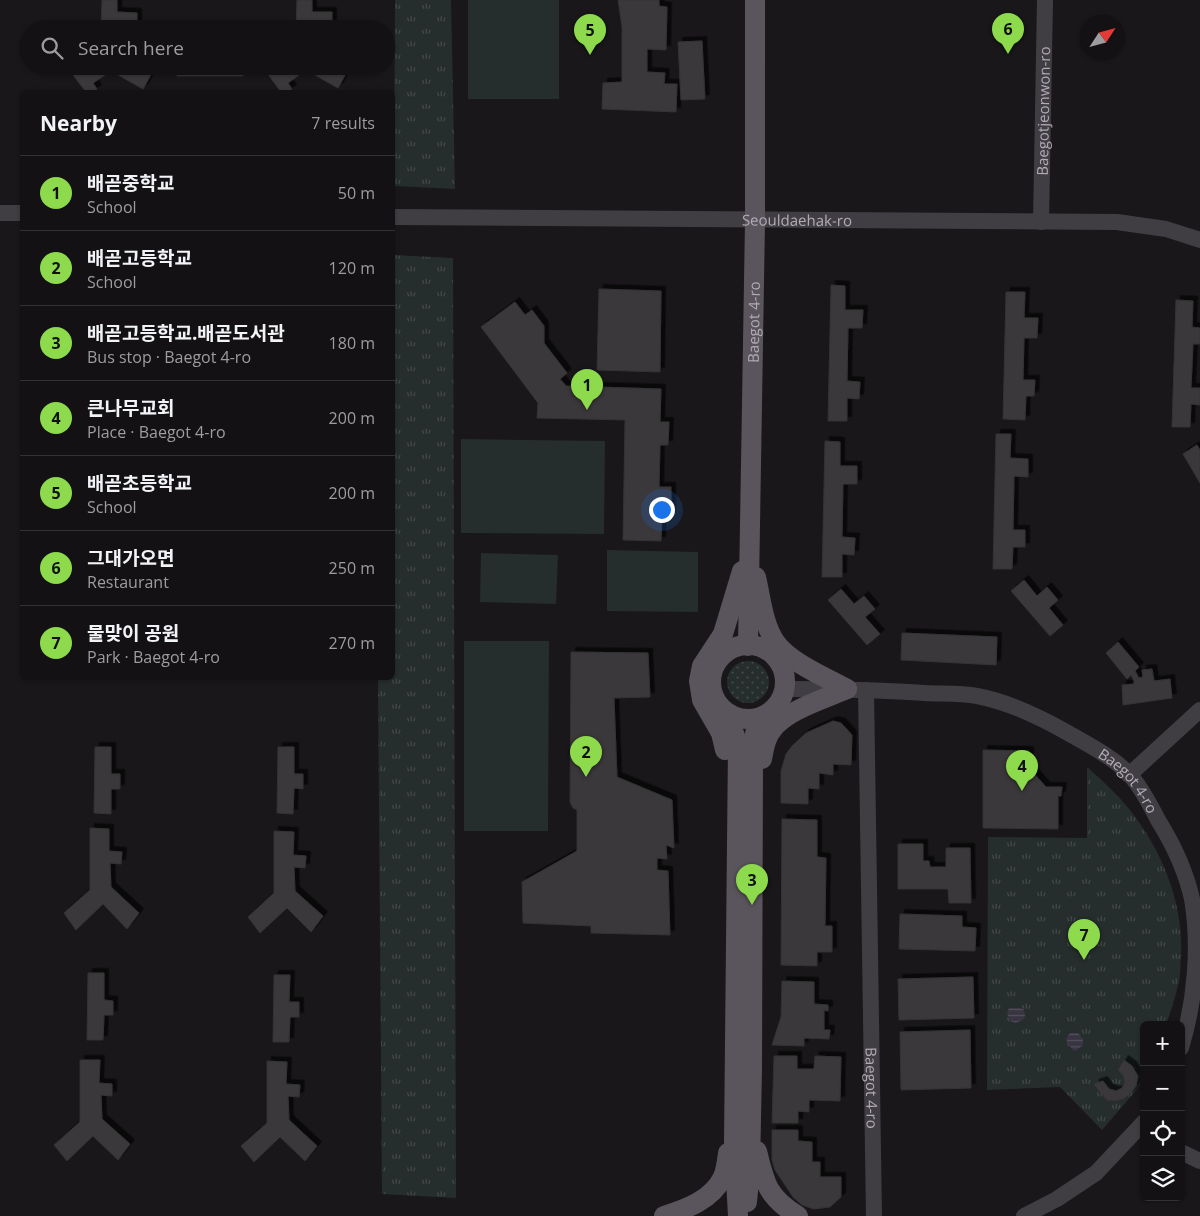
<!DOCTYPE html>
<meta charset="utf-8">
<style>
:root{--surface:#131113;--page:#1c1a1c;--text:#f1f3f6;--muted:#9d9da0;--line:#323133;--accent:#8ddb4d}
body{margin:0;font-family:"Open Sans","Noto Sans KR",sans-serif;background:var(--page);color:var(--text)}
.controls{position:absolute;right:15px;bottom:15px;display:grid;overflow:hidden;border-radius:8px;box-shadow:0 1px 4px #0004}
.controls button{width:45px;height:45px;display:grid;place-items:center;padding:0;border:0;border-bottom:1px solid var(--line);background:var(--surface);color:var(--text);font:25px sans-serif}
.compass{position:absolute;left:1080px;top:15px;width:45px;height:45px;border-radius:50%;background:var(--surface);box-shadow:0 1px 4px #0004;rotate:54deg}
.you{position:absolute;left:661px;top:509px;width:18px;height:18px;margin:-12px;border:4px solid #fff;border-radius:50%;background:#1a73e8;box-shadow:0 0 0 8px #1a73e833}
.badge{display:grid;place-items:center;width:32px;height:32px;border-radius:50%;background:var(--accent);color:#111;font-size:16px;font-weight:700}
.pin{position:absolute;translate:-50% -41px;filter:drop-shadow(0 1px 2px #0008)}
.pin::after{content:'';position:absolute;top:26px;width:18px;height:15px;background:inherit;clip-path:polygon(0 0,100% 0,50% 100%)}
.list{margin:0;padding:0;list-style:none}
h2{display:flex;justify-content:space-between;align-items:center;height:65px;margin:0;padding:0 20px;font-size:21px}
h2 small{font-size:16px;font-weight:400;color:var(--muted)}
.list li{display:grid;grid-template-columns:32px 1fr auto;gap:15px;align-items:center;box-sizing:border-box;height:75px;padding:0 20px;border-top:1px solid var(--line)}
.list b{display:block;font-size:19px;white-space:nowrap}
.list p{margin:0;font-size:16px;white-space:nowrap;color:var(--muted)}
.list em{font-size:16px;font-style:normal;color:var(--muted)}
.icon{flex:none;width:28px;height:28px;fill:none;stroke:currentColor;stroke-width:2;stroke-linecap:round;stroke-linejoin:round}
.map{position:relative;flex:none;width:1200px;height:1216px;overflow:hidden}
.search{position:absolute;background:var(--surface);box-shadow:0 1px 4px #0004;left:20px;top:20px;width:375px;height:55px;display:flex;align-items:center;gap:12px;box-sizing:border-box;padding:0 18px;border-radius:28px;color:var(--muted);font-size:19px}
.panel{position:absolute;background:var(--surface);box-shadow:0 1px 4px #0004;left:20px;top:90px;width:375px;height:590px;border-radius:8px}
.map>svg:first-child{display:block}
.grass{fill:url(#grass-dots)}
.park{fill:url(#park-tufts)}
.pitch{fill:#262d2d}
.water{fill:url(#water-rules)}
.building{fill:#3a383b;stroke:#343235;filter:url(#shadow)}
.lines{fill:none;stroke-linecap:round;stroke-linejoin:round}
.minor{stroke:#413e43;stroke-width:16}
.major{stroke:#5a555c;stroke-width:20}
.labels{text-anchor:middle;dominant-baseline:central;stroke-width:5;stroke-linejoin:round;paint-order:stroke}
.street-label{font-size:15px;fill:#b2abb7;stroke:#141214}
</style>
<div class="map">
<svg width="1200" height="1216" viewBox="0 0 1200 1216">
<defs>
<pattern id="grass-dots" width="8" height="8" patternUnits="userSpaceOnUse" patternTransform="scale(1.25)"><rect width="8" height="8" fill="#262d2d"/><path d="M2 2h.1M6 6h.1" fill="none" stroke="#434949" stroke-width="1.8" stroke-linecap="round"/></pattern>
<pattern id="park-tufts" width="24" height="20" patternUnits="userSpaceOnUse" patternTransform="scale(1.25)"><rect width="24" height="20" fill="#262d2d"/><path d="M3 7l-1-3M5 7V3M7 7l1-3M15 17l-1-3M17 17v-4M19 17l1-3" fill="none" stroke="#434949"/></pattern>
<pattern id="water-rules" width="6" height="5" patternUnits="userSpaceOnUse" patternTransform="scale(1.25)"><rect width="6" height="5" fill="#393442"/><path d="M0 2.5h6" fill="none" stroke="#534f5b"/></pattern>
<filter id="shadow"><feDropShadow dx="4.5" dy="-4.5" stdDeviation="0" flood-color="#0009"/></filter>
</defs>
<rect width="100%" height="100%" fill="#191719"/>
<path class="grass" d="M727 682a21 21 0 1 1 42 0a21 21 0 1 1-42 0Z"/>
<path class="park" d="M395,0H451L455,189L394,186Z
M393,255L453,258L456,1198L382,1194L378,678H392Z
M1087,767C1102,780 1117,794 1130,810C1163,852 1184,904 1181,958C1180,965 1181,973 1179,981C1176,995 1171,1011 1166,1025H1144V1078L1133,1094L1102,1130L1060,1087L987,1090L988,837L1087,838Z"/>
<path class="pitch" d="M468,0H559V99H468Z
M461,439L605,441L604,534L461,533Z
M607,550L698,552V612L607,611Z
M481,553L558,555L556,604L480,602Z
M464,641H549L548,831H464Z"/>
<path class="water" d="M1009,1008H1020L1024,1010L1025,1016L1023,1020L1015,1023L1010,1021L1007,1013Z
M1070,1033H1078L1083,1039V1045L1077,1050L1074,1051L1068,1044L1066,1038Z"/>
<path class="building" d="M102,0H117V12L137,13V25L119,24V29H101Z
M297,0H312V12H332V24L314,23V29H296Z
M618,0H659V6L667,7L666,50L647,49V72L665,73L664,84H677L676,112L602,109L603,83L622,82V27Z
M702,41L705,99L681,100L678,42Z
M76,66H150L154,69L143,89L111,71L93,83L97,89L93,92H86L70,71Z
M177,66H243V76H177Z
M270,66H346L349,68L338,88L306,70L288,83L292,89L287,92H281L265,70Z
M831,285L845,286V310H863L862,328H848L847,381L860,382L859,399L847,398V421H828Z
M599,289L661,291L660,372L597,370Z
M1006,292H1025L1024,318H1038L1037,338H1024L1023,380H1035L1034,396H1026L1025,420L1003,419Z
M1176,300L1193,301L1192,327L1200,328V344H1193L1191,388H1200V405L1191,404L1190,427H1172Z
M515,302L525,315L532,310L544,326V343L567,373L560,379L566,386L661,389L660,422H669L668,445H660L659,487H671V516H662L661,541L623,540L625,420L537,418L538,403L481,327Z
M996,434H1011L1010,458L1028,459V477L1014,476L1013,530H1025V547H1013L1012,569H993Z
M825,441L840,442V466H857V484H843L842,537L855,538L854,555L842,554V577H822Z
M1197,445L1200,450V483L1183,454Z
M1024,580L1037,596L1047,587L1058,600L1049,608L1063,625L1050,636L1011,591Z
M841,589L854,604L864,596L875,609L865,617L880,634L867,645L828,600Z
M902,633L997,637L996,665L901,660Z
M1118,642L1139,667L1135,671L1139,678L1143,677L1142,670L1152,669L1154,681L1170,679L1172,698L1123,705L1122,685L1134,684V681L1131,675L1127,679L1106,653Z
M571,652L648,653L650,697L614,698L617,777L672,800L674,848L666,845L667,859L657,858V870L668,871L670,935L591,933V926L523,923L522,882L577,851V810L573,808L570,802Z
M833,721L841,723L852,735L851,765L833,764V775L819,773V789L808,788V804L781,803V771L786,754L792,746L806,733Z
M95,747H111V774H120V789H111V814L94,813Z
M278,747H294V774H303V789L294,788L293,814L277,813Z
M983,750L1029,751V768L1046,787H1062L1061,796H1058V829L983,828Z
M782,819L817,820V857L826,858L825,926H832V952H817V966L781,965Z
M90,828L109,829V851L122,852L121,864L110,863L111,887L139,913L127,929L103,904L76,930L64,913L90,890Z
M274,831L294,832L293,855L306,856L305,868L294,867L295,891L323,916L311,932L287,908L260,933L248,917L274,893Z
M898,844H923V861H929L930,867H946V848H970L971,903H949L948,889H898Z
M900,914L962,916V927L976,928L975,951L899,949Z
M88,973H104V1000L113,1001V1015H104L103,1040H87Z
M274,975H290L289,1002H299V1017H290L289,1042H273Z
M973,977L974,1018L899,1020L898,979Z
M782,981L814,982V1004L828,1005V1011L824,1010V1030H830L829,1039L804,1038V1046L772,1045L781,1017Z
M970,1030L971,1088L901,1090L900,1032Z
M774,1056H797V1069H814L815,1056L841,1057L840,1101L809,1100V1112L798,1111V1123H772Z
M80,1060H100L99,1083L112,1084V1096L101,1095L102,1119L130,1144L118,1160L93,1136L67,1161L54,1145L80,1122Z
M1124,1060L1132,1066L1136,1073L1138,1076L1136,1086L1130,1094L1123,1099L1115,1101L1107,1100L1098,1090L1094,1084L1103,1081L1109,1089L1116,1091L1122,1088L1125,1082L1123,1075L1118,1070Z
M267,1061L287,1062L286,1084L300,1085L299,1097L288,1096L289,1120L317,1146L305,1161L280,1137L254,1162L241,1146L267,1123Z
M772,1130H798V1141L812,1142V1162H820V1177H841V1197L830,1207L814,1209L802,1205L793,1197L775,1170L772,1160Z"/>
<g class="lines">
<g class="minor">
<path d="M0,213H22"/>
<path id="s1" d="M392,217L1117,222L1166,229L1200,240"/>
<path id="s2" d="M1041,222L1045,0"/>
<path id="s3" d="M785,689C832,689 878,690 925,693C942,694 960,693 977,696C1009,702 1040,717 1068,733C1089,745 1113,757 1130,775C1142,788 1150,805 1158,820C1173,844 1186,872 1192,899C1200,947 1195,1002 1181,1048"/>
<path id="s4" d="M866,690L874,1216"/>
<path d="M1129,775L1200,710"/>
<path d="M1181,1152L1200,1161"/>
<path d="M1024,1216L1057,1199L1096,1173L1144,1122"/>
</g>
<g class="major">
<path d="M756,577C761,598 763,625 776,643C789,662 827,678 847,689"/>
<circle cx="748" cy="682" r="37"/>
<path id="s5" d="M748,646L755,221V0"/>
<path d="M727,713L738,745L734,1142L738,1216"/>
<path d="M725,750L721,733L702,700L699,681L702,666L723,634L742,571"/>
<path d="M762,759C764,749 765,738 772,730C786,710 825,699 847,689"/>
<path d="M757,1151C765,1185 768,1197 798,1216"/>
<path d="M747,1202L750,1168L752,1068L753,758C754,743 753,728 763,717"/>
<path d="M664,1216C686,1209 712,1200 723,1177C726,1170 727,1161 728,1153"/>
</g>
</g>
<g class="labels">
<g class="street-label">
<text stroke="none"><textPath href="#s2" startOffset="111">Baegotjeonwon-ro</textPath></text>
<text stroke="none"><textPath href="#s1" startOffset="405">Seouldaehak-ro</textPath></text>
<text stroke="none"><textPath href="#s5" startOffset="324">Baegot 4-ro</textPath></text>
<text stroke="none"><textPath href="#s3" startOffset="369">Baegot 4-ro</textPath></text>
<text stroke="none"><textPath href="#s4" startOffset="398">Baegot 4-ro</textPath></text>
</g>
</g>
</svg>
<div class="controls">
<button>+</button>
<button>−</button>
<button><svg class="icon" aria-label="locate" viewBox="0 0 24 24"><circle cx="12" cy="12" r="6"/><path d="M12 2v4M12 18v4M2 12h4M18 12h4"/></svg></button>
<button><svg class="icon" aria-label="layers" viewBox="0 0 24 24"><path d="M12 4l9 5-9 5-9-5zM3 14l9 5 9-5"/></svg></button>
</div>
<svg class="compass" viewBox="-18 -18 36 36"><path d="M0-13l5 13h-10z" fill="#e53935"/><path d="M0 13l5-13h-10z" fill="#9d9da0"/></svg>
<div class="you"></div>
<div class="pin badge" style="left:587px;top:410px">1</div>
<div class="pin badge" style="left:586px;top:777px">2</div>
<div class="pin badge" style="left:752px;top:905px">3</div>
<div class="pin badge" style="left:1022px;top:791px">4</div>
<div class="pin badge" style="left:590px;top:55px">5</div>
<div class="pin badge" style="left:1008px;top:54px">6</div>
<div class="pin badge" style="left:1084px;top:960px">7</div>
<div class="search"><svg class="icon" aria-label="search" viewBox="0 0 24 24"><circle cx="10" cy="10" r="6"/><path d="M15 15l6 6"/></svg>Search here</div>
<section class="panel">
<h2>Nearby<small>7 results</small></h2>
<ul class="list">
<li><span class="badge">1</span><div><b>배곧중학교</b><p>School</p></div><em>50 m</em></li>
<li><span class="badge">2</span><div><b>배곧고등학교</b><p>School</p></div><em>120 m</em></li>
<li><span class="badge">3</span><div><b>배곧고등학교.배곧도서관</b><p>Bus stop · Baegot 4-ro</p></div><em>180 m</em></li>
<li><span class="badge">4</span><div><b>큰나무교회</b><p>Place · Baegot 4-ro</p></div><em>200 m</em></li>
<li><span class="badge">5</span><div><b>배곧초등학교</b><p>School</p></div><em>200 m</em></li>
<li><span class="badge">6</span><div><b>그대가오면</b><p>Restaurant</p></div><em>250 m</em></li>
<li><span class="badge">7</span><div><b>물맞이 공원</b><p>Park · Baegot 4-ro</p></div><em>270 m</em></li>
</ul>
</section>
</div>
